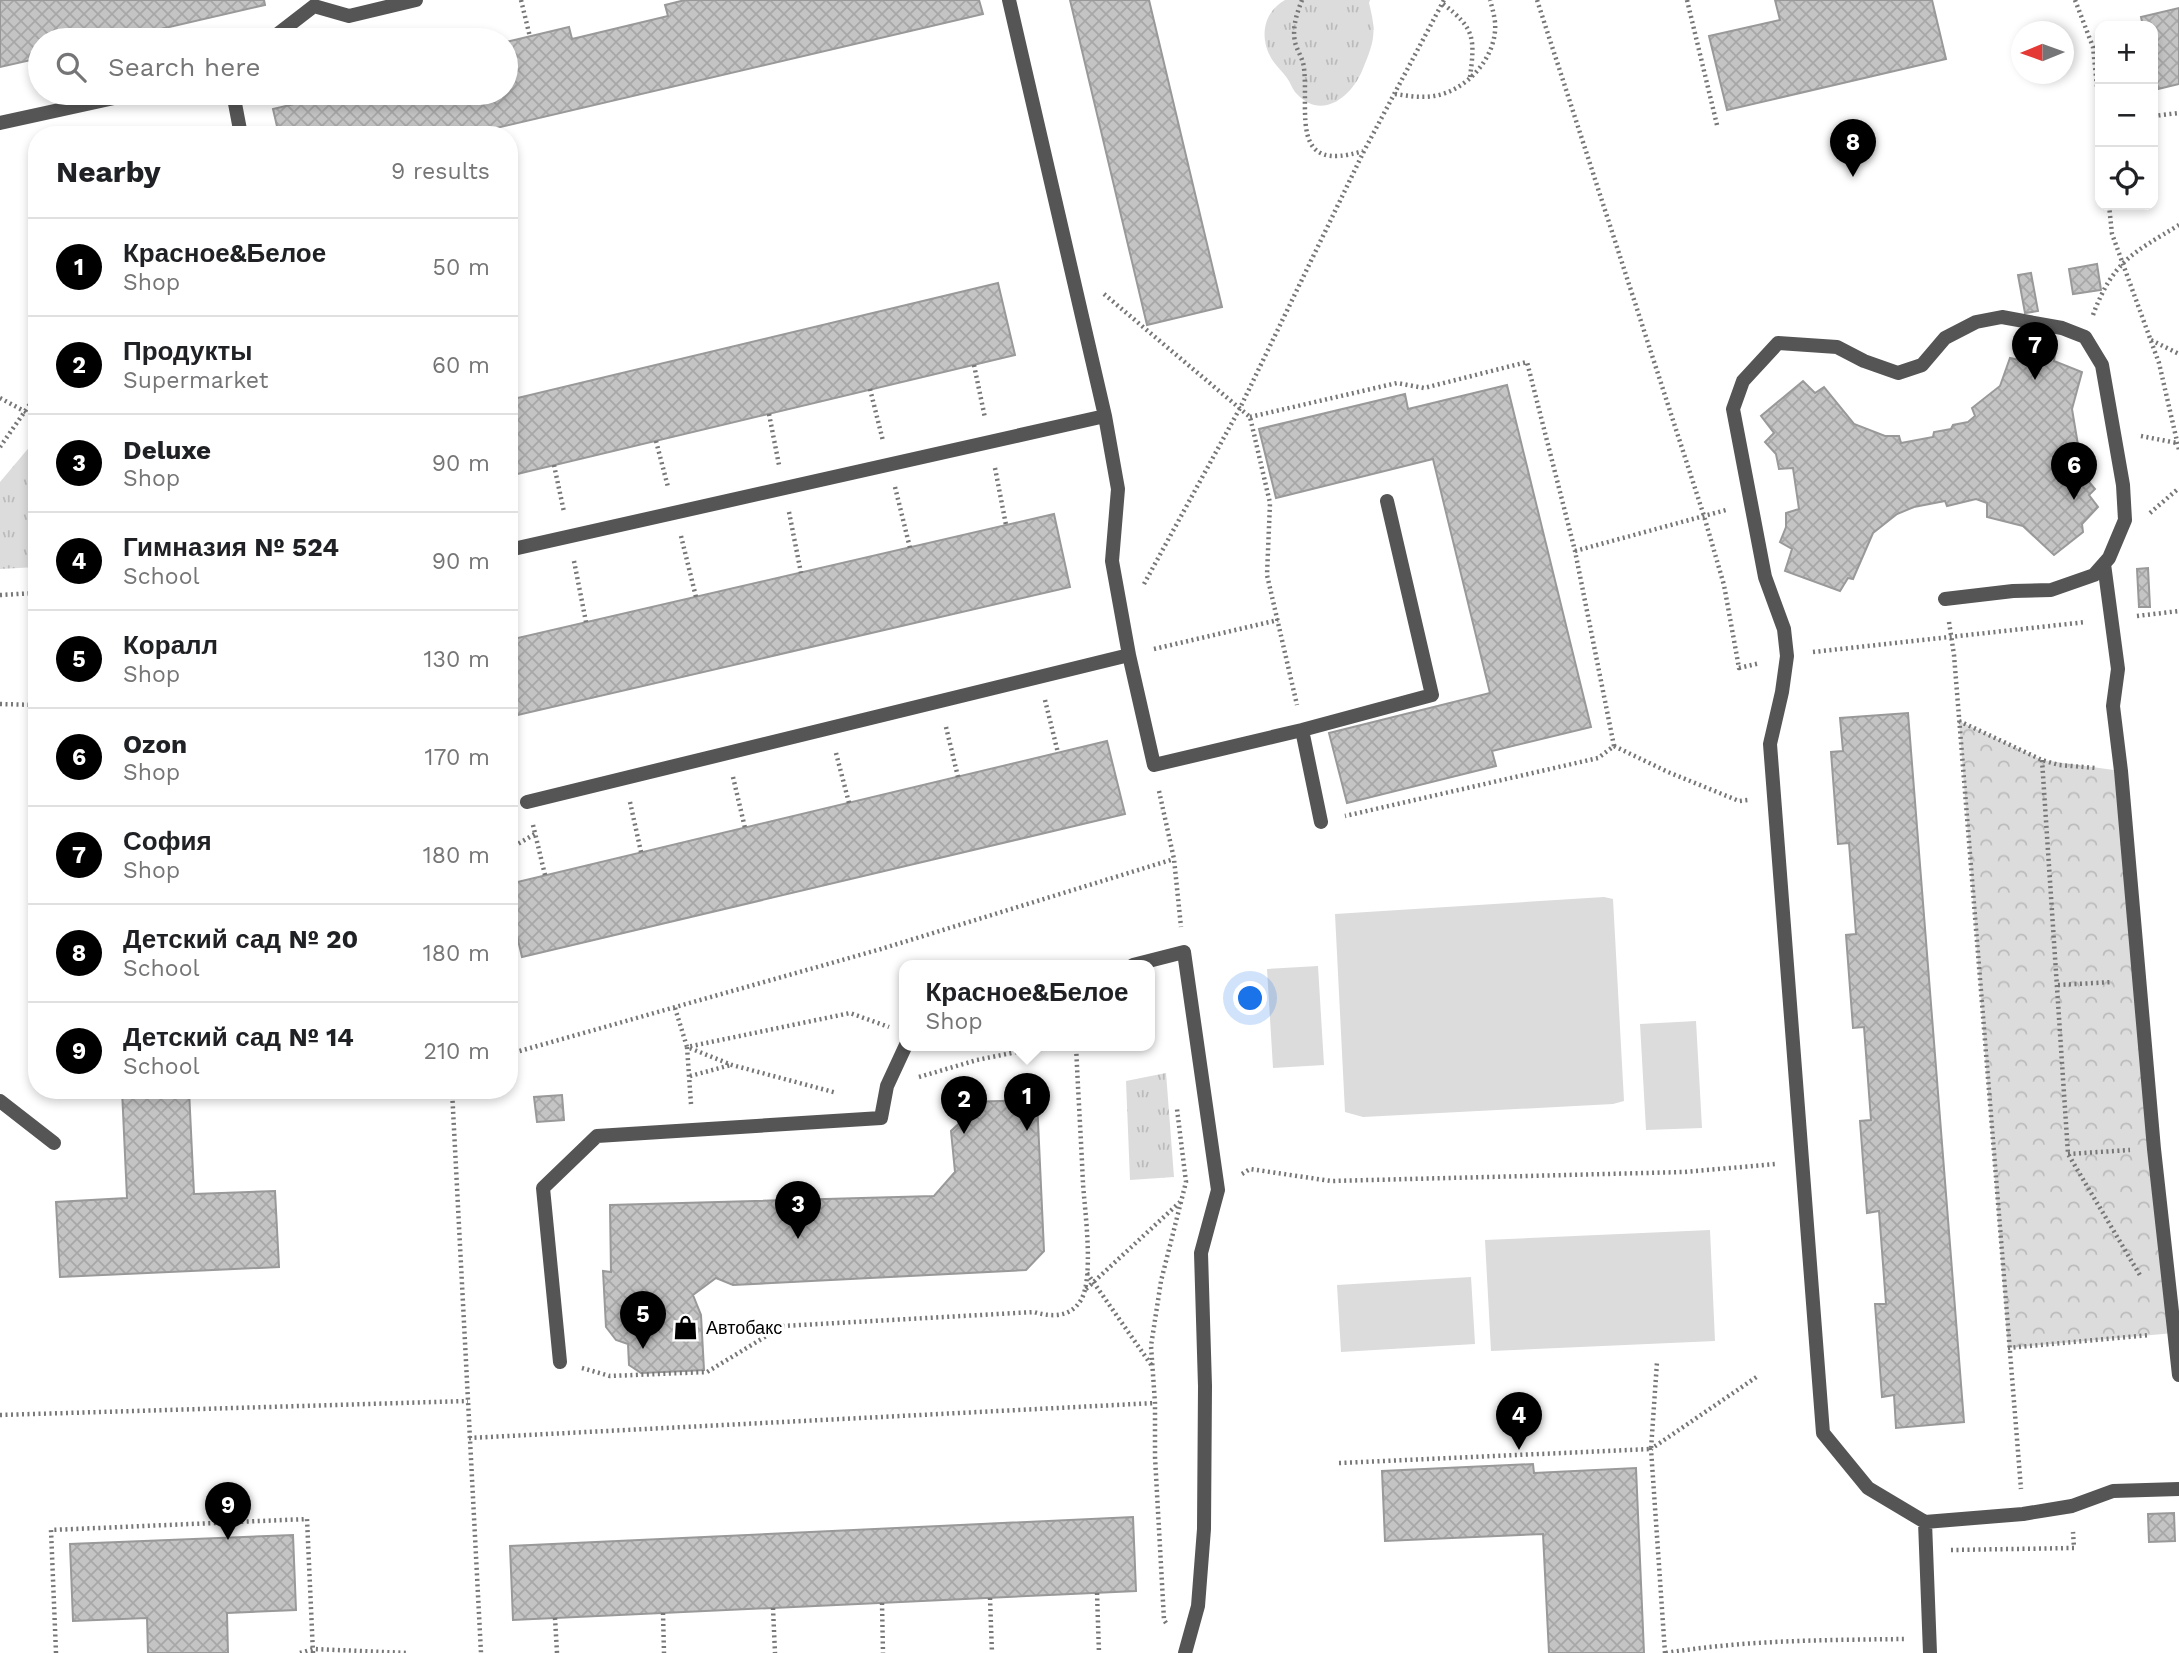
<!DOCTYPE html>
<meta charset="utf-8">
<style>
:root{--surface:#fff;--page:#f2f2f2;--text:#202124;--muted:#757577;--line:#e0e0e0;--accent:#000}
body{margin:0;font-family:"Work Sans",sans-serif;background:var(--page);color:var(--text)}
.controls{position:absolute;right:21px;top:21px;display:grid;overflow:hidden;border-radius:14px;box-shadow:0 4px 10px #0003}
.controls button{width:63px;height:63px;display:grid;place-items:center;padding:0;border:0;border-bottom:2px solid var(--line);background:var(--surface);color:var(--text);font:35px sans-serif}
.compass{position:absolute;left:2011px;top:21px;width:63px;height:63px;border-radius:50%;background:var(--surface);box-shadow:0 4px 10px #0003;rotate:269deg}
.you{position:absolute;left:1251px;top:999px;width:24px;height:24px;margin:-18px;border:5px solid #fff;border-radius:50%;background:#1a73e8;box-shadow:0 0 0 10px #1a73e833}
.badge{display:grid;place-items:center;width:46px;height:46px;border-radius:50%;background:var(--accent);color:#fff;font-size:23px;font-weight:700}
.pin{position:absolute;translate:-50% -58px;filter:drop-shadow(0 2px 4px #0008)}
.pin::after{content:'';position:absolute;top:37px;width:24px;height:21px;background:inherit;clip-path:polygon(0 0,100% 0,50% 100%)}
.popup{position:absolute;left:899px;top:960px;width:256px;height:91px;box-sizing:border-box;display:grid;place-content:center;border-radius:14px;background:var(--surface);filter:drop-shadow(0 2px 5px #0005);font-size:23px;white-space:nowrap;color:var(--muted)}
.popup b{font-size:26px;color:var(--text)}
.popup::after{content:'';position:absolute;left:50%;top:100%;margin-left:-14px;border:14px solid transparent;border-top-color:var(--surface)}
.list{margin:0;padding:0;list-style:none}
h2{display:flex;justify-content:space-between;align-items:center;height:91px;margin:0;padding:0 28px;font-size:30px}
h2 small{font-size:23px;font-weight:400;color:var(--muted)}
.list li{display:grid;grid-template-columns:46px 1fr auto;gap:21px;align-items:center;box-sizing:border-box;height:98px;padding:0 28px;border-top:2px solid var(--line)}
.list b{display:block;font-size:26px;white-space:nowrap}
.list p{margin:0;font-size:23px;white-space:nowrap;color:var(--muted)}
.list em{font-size:23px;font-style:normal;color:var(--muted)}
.icon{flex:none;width:38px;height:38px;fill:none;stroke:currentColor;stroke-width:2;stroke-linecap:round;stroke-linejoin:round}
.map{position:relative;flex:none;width:2179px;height:1653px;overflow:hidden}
.search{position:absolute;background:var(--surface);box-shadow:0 4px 10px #0003;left:28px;top:28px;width:490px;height:77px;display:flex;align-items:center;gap:18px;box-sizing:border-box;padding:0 24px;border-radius:38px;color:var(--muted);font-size:26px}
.panel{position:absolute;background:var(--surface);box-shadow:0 4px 10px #0003;left:28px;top:126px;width:490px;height:973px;border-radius:28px}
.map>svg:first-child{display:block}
.forest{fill:url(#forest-crowns)}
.park{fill:url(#park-tufts)}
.pitch{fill:#dcdcdc}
.building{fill:url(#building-cross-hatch);stroke:#999;stroke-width:2}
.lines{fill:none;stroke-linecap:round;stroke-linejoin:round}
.path{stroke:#777;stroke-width:4.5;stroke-dasharray:2 3.5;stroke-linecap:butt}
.lane{stroke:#555;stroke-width:14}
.labels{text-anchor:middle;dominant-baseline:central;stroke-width:6;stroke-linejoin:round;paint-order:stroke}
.poi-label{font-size:18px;fill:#000;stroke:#fff;text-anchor:start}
</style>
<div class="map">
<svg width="2179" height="1653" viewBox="0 0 2179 1653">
<defs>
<pattern id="forest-crowns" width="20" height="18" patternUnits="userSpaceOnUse" patternTransform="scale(1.75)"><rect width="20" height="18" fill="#dcdcdc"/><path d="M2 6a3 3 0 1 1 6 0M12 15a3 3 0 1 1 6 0" fill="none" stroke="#bbb"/></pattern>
<pattern id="park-tufts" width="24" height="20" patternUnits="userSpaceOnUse" patternTransform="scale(1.75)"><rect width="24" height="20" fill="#dcdcdc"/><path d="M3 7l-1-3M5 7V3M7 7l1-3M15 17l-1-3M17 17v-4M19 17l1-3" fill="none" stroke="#bbb"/></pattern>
<pattern id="building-cross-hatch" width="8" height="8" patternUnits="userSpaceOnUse" patternTransform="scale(1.75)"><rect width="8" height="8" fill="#c4c4c4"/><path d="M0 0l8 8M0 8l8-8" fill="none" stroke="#a7a7a7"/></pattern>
</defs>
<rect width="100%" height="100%" fill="#fff"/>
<path class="forest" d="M1959,721L2042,760L2121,771L2174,1333L2008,1348Z"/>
<path class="park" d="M1285,0H1370L1369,3C1377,34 1374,42 1362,71C1350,99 1320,121 1295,92C1292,88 1290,82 1287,78C1283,72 1277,67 1273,61C1259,40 1262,13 1285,0Z
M37,438V567L0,569V482Z
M1166,1073L1174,1177L1130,1180L1126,1081Z"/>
<path class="pitch" d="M1604,897L1613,899L1624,1101L1613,1104L1363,1117L1345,1112L1335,914Z
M1318,966L1324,1065L1273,1068L1267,969Z
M1696,1021L1702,1128L1646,1130L1640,1024Z
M1710,1230L1715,1341L1491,1351L1485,1240Z
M1471,1277L1475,1344L1341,1352L1337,1285Z"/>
<path class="building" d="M0,0H264L265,5L113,40H40V58L0,67Z
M685,0H979L983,14L466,135H279L273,109L307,101L305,93H506V42L569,27L572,39L668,16L665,5Z
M1070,0H1149L1222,307L1147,325Z
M1775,0H1932L1946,59L1727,110L1709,36L1780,20Z
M2179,8V84L2158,89L2153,69V26H2143L2141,17Z
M2097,264L2101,290L2073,294L2069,269Z
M2031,273L2038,311L2025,313L2018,275Z
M998,283L1015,355L509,476V400Z
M2026,344L2055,354L2054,361L2082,372L2072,409L2083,475L2095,489L2089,495L2098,507L2082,524L2083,532L2054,555L2023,526L1987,517V503L1976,499L1947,506L1945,501L1914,507L1897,514L1873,533L1853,579L1848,578L1840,591L1785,571L1792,549L1780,542L1786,527V513L1799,509L1793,468L1779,469L1776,454L1765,442L1774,433L1761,416L1803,381L1815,393L1824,387L1854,424L1885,436H1899L1901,443L1933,437L1934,432L1951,429L1953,425L1968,422L1975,416L1972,408L2000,386L2010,358L2019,360Z
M1507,385L1591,727L1492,751L1496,766L1347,803L1329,733L1490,693L1433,459L1276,498L1259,429L1405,394L1408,409Z
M1054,514L1070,587L509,717V640Z
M2148,568L2150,607H2139L2137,569Z
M1908,713L1964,1422L1896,1428L1894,1395L1882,1397L1875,1304H1886L1879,1211L1867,1213L1860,1121L1871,1120L1864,1027L1853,1028L1846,935L1856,934L1849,843L1838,844L1831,752L1843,751L1840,718Z
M1107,741L1125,814L522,957L509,902V884Z
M122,1090H189L194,1194L275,1191L279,1267L60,1277L56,1202L127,1198Z
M562,1095L564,1120L537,1122L534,1097Z
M1037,1100L1044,1251L1026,1270L733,1285L716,1278L693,1295L701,1315L704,1370L641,1373L629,1365L628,1344L616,1340L606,1327L603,1271L611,1272L610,1205L934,1196L955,1172L951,1131L966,1117V1102Z
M1533,1464L1534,1473L1636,1468L1644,1653H1549L1543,1534L1385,1541L1382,1471Z
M2174,1513L2175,1541L2149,1542L2148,1514Z
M1133,1517L1136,1591L513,1620L510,1546Z
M293,1535L296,1610L227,1613L228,1653H148L147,1618L73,1621L70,1544Z"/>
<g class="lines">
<path class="path" d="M521,0L530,37
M1302,0C1297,13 1292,27 1295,42C1297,51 1303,58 1304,68C1309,114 1289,174 1363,151
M1537,0L1704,516L1724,585L1739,668L1760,663
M1687,0L1717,125
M2075,0L2093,47L2100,116
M1443,4C1475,28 1475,39 1470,77
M1395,94C1408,96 1421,98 1434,96C1467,91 1498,56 1495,22C1494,14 1492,7 1490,0
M2153,116L2179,113
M2109,205L2112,234L2159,363L2179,450
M1104,294L1250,417L1270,503L1267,575L1297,705
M2093,315C2113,261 2133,253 2179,225
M2151,340L2179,354
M974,365L985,418
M870,389L883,441
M0,398L37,418
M769,414L779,465
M1250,417L1397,383L1424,388L1527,362L1575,551L1614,746L1598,758L1345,816
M2141,436L2177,443
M656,441L668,487
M0,447L37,394
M554,465L564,512
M995,468L1006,525
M895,487L910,548
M789,512L801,573
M2150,513L2179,488
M681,536L696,597
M1575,551L1726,510
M574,561L586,622
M1144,584L1240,408L1364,151L1444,0
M0,595L37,593
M2137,616L2179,611
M1949,622L1954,655L2021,1489
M1154,649L1278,620
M1813,652L2086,622
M1045,700L1058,753
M0,704L37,705
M1959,721L2042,760L2059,765L2096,768
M946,727L958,777
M1614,746L1668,772L1739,801L1748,800
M836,753L849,803
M2042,760L2068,1154L2141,1277
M733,777L745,828
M1159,791L1174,859L1181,927
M630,802L641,852
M533,825L545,875
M509,849L535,834
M2058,985L2113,982
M675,1008L687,1047L732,1065L837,1093
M509,1054L881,949L1174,859
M690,1076L731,1065
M919,1077L977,1060L1051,1045
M452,1090L481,1653
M691,1104L687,1047L850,1013L889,1027
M2068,1154L2130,1150
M1242,1174L1250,1169L1331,1181L1684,1172L1776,1164
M1087,1273L1152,1366
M1086,1289L1180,1202
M2008,1348L2150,1335
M582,1368L610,1376L707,1372L783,1326L1034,1312C1051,1317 1070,1318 1081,1300C1094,1278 1085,1212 1083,1184C1081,1138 1078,1091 1076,1045
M0,1415L468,1401
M469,1438L1155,1403
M1339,1463L1651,1449L1657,1362
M1951,1550L2074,1548L2073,1532
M1097,1593L1099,1653
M990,1598L992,1653
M882,1603L883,1653
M773,1608L775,1653
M663,1613L664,1653
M555,1618L557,1653
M1166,1623L1164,1620L1155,1457V1403L1151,1346L1161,1281L1186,1182L1177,1109
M56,1653L51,1530L307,1519L313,1653
M300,1653L313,1649L408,1653
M1665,1653L1651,1449L1758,1376
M1666,1653C1744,1640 1826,1640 1905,1639"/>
<path class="lane" d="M270,40L314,6L349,16L416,0
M233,93L241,135
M0,123L137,93
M509,550L1105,416
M2104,564L2118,669L2113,706L2121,771L2154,1149L2179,1375
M1129,655L1154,765L1302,730L1432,695L1387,501
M1302,730L1321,822
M527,802L1129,655L1112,561L1118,489L1105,416L1009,0
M1133,965L1184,952L1218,1190L1201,1253L1205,1386L1204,1529L1198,1606L1185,1653
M0,1101L54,1143
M560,1362L543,1188L597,1136L881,1118L887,1086L906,1045
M1925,1522L1868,1488L1823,1433L1770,744L1782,692L1787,656L1784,629L1765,577L1733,409L1743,381L1778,343L1837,347L1864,361L1898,373L1922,365L1945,338L1976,322L2002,317L2062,328L2085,337L2102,365L2123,485L2125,520L2109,558L2094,575L2051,590L2013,591L1945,599
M1930,1653L1925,1522L2023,1514L2072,1506L2113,1491L2179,1489"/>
</g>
<defs>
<symbol id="shop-bare" viewBox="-9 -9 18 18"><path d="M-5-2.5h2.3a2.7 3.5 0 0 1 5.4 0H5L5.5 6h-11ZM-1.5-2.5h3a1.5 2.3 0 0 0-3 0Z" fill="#000" stroke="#fff" stroke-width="2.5" paint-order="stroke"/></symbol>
</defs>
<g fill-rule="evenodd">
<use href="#shop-bare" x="668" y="1310" width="35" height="35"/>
</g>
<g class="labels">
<g class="poi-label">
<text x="706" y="1327">Автобакс</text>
</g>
</g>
</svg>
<div class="controls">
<button>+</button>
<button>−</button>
<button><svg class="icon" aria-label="locate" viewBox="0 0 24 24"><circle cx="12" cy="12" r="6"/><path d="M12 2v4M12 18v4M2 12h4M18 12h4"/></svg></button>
</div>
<svg class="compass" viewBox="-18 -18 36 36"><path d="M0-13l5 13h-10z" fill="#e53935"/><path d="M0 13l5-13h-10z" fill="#757577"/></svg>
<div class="you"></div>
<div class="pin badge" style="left:1027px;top:1131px">1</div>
<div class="popup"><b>Красное&amp;Белое</b>Shop</div>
<div class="pin badge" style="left:964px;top:1134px">2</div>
<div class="pin badge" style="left:798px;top:1239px">3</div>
<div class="pin badge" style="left:1519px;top:1450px">4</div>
<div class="pin badge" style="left:643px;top:1349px">5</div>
<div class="pin badge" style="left:2074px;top:500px">6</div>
<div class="pin badge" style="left:2035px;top:380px">7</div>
<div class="pin badge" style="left:1853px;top:177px">8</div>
<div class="pin badge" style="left:228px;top:1540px">9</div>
<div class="search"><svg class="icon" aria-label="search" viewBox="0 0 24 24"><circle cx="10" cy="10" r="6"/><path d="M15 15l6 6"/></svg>Search here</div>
<section class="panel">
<h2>Nearby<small>9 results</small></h2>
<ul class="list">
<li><span class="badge">1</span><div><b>Красное&amp;Белое</b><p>Shop</p></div><em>50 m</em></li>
<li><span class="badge">2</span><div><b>Продукты</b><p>Supermarket</p></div><em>60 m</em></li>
<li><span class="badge">3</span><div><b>Deluxe</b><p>Shop</p></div><em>90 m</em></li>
<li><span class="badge">4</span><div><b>Гимназия № 524</b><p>School</p></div><em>90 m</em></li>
<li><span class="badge">5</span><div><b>Коралл</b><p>Shop</p></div><em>130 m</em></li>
<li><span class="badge">6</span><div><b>Ozon</b><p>Shop</p></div><em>170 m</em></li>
<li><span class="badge">7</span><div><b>София</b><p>Shop</p></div><em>180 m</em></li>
<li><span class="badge">8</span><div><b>Детский сад № 20</b><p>School</p></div><em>180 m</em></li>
<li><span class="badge">9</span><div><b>Детский сад № 14</b><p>School</p></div><em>210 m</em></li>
</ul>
</section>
</div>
